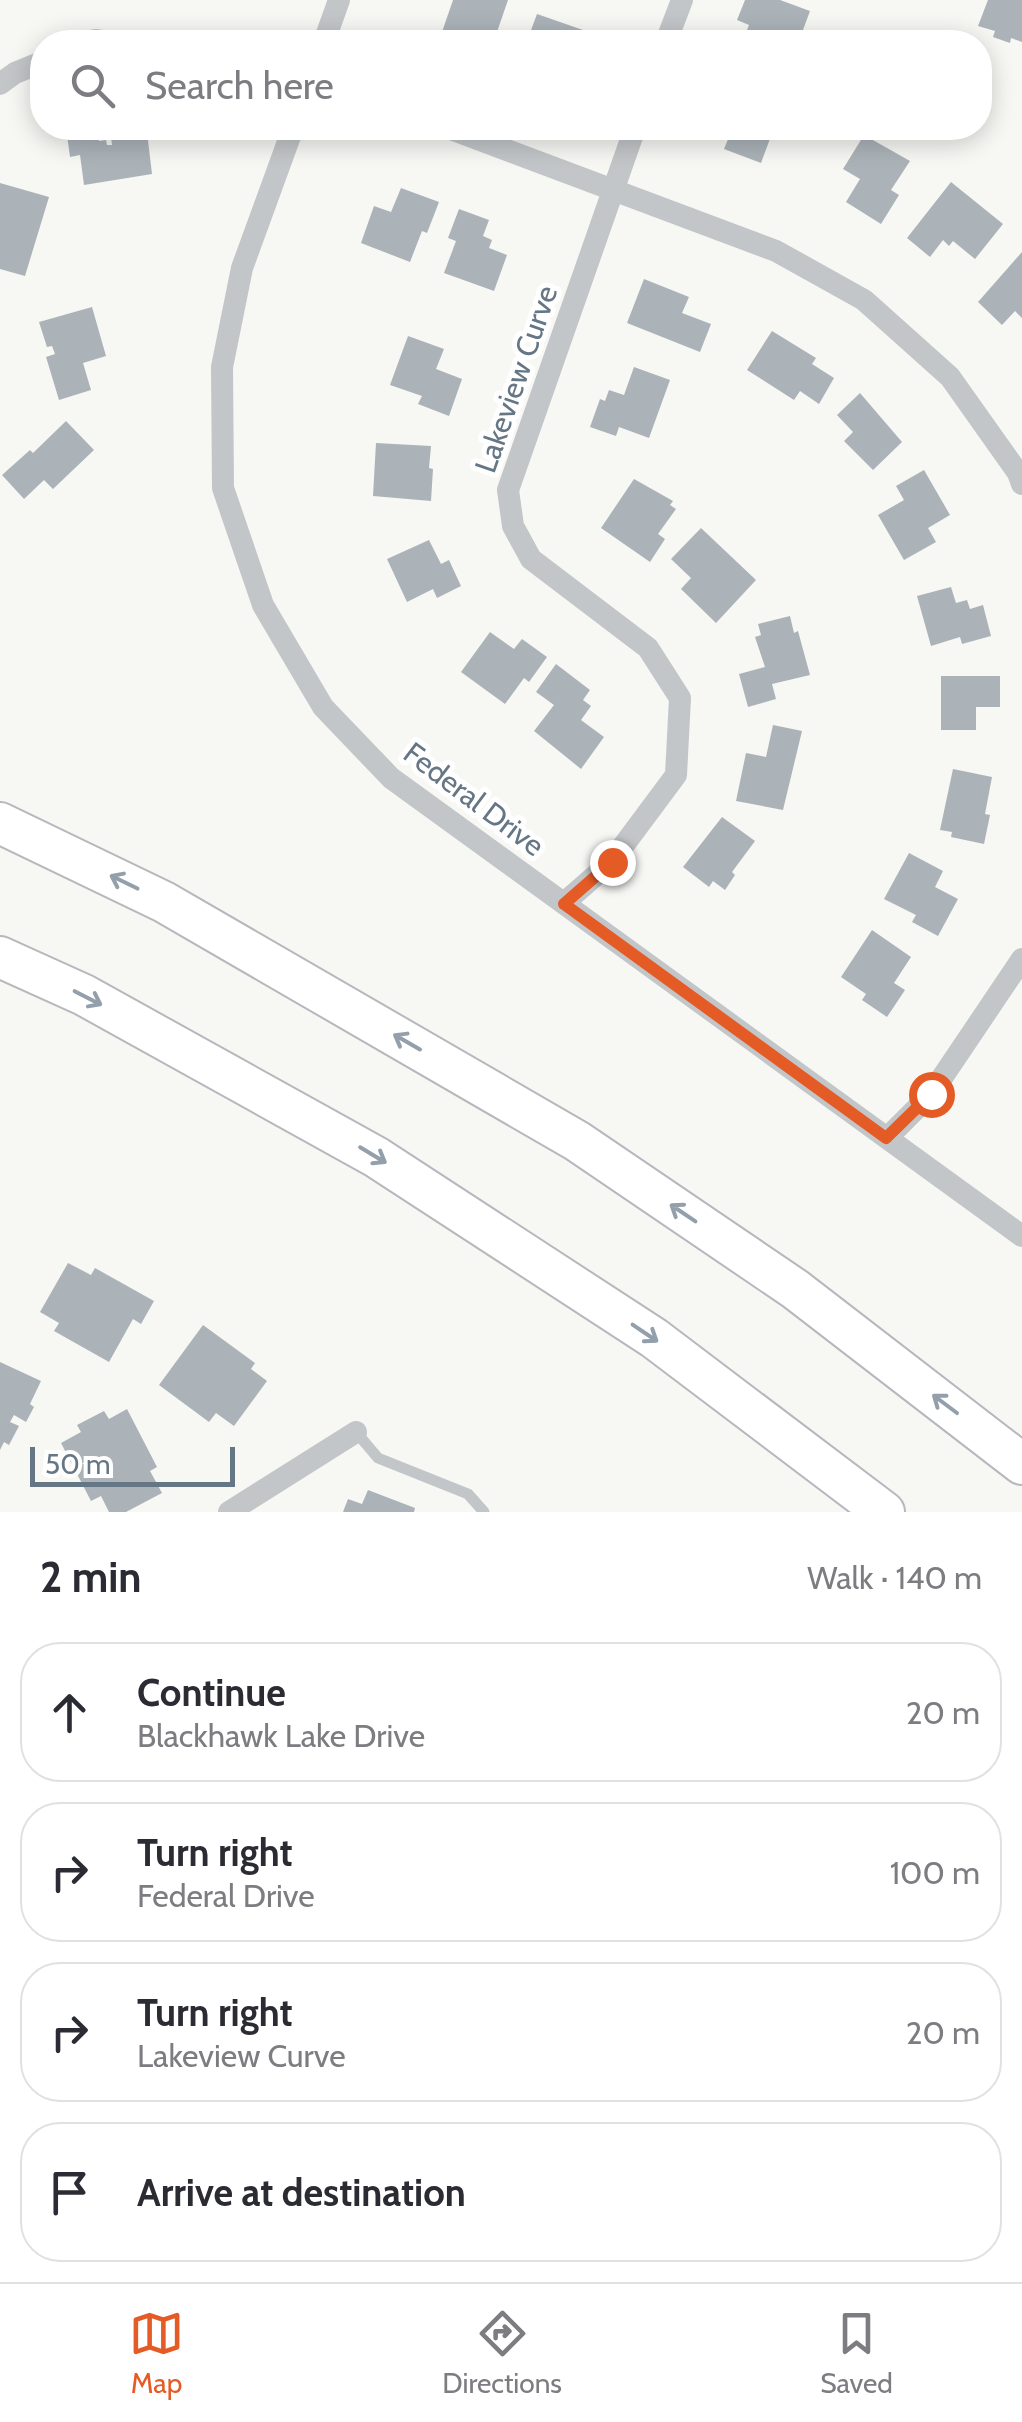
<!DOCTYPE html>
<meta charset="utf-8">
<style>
:root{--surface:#fff;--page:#f2f2f3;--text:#2b2b33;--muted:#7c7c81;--line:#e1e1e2;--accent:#e55b25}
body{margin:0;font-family:Cabin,sans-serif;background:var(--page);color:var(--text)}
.scale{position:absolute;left:30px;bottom:25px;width:205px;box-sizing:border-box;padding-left:10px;border:5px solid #657685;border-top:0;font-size:28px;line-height:35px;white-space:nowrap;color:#657685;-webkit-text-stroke:8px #fff;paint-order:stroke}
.stop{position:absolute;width:30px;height:30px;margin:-22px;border:8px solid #e55b25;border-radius:50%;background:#fff}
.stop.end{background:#e55b25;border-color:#fff;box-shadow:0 2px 10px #0008}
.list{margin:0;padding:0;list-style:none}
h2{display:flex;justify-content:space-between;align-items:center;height:130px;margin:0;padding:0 40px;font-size:42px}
h2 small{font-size:32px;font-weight:400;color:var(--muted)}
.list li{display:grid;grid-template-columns:65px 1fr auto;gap:30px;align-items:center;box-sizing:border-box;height:140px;margin:0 20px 20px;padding:0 20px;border:2px solid var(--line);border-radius:40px}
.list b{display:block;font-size:38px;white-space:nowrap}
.list p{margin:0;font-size:32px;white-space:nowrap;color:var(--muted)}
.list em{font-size:32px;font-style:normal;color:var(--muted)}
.icon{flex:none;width:55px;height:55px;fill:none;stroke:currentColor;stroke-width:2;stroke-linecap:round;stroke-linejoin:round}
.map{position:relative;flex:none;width:1022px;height:1512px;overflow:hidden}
.search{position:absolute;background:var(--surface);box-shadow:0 5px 25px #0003;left:30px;right:30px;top:30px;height:110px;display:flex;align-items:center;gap:25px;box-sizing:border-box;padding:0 35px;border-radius:40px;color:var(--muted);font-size:38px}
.sheet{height:770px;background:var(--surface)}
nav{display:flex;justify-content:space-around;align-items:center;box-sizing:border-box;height:140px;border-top:2px solid var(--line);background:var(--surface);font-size:28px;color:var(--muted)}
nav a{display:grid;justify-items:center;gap:5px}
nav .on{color:var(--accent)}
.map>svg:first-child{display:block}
.building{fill:#abb3b9}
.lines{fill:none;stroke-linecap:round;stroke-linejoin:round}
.highway-casing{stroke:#b5b8bc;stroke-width:44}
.lane{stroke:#c2c6c9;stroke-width:11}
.street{stroke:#c2c6c9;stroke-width:22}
.highway{stroke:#fff;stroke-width:40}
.oneway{stroke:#939faa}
.route{stroke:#e55b25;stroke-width:12}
.labels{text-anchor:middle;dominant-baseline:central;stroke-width:10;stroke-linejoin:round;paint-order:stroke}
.street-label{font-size:30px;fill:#657685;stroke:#fff}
</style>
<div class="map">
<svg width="1022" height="1512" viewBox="0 0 1022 1512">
<rect width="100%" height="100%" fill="#f7f7f4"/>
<path class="building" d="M453,0H508L497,32L501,34L499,42H466V40L442,32Z
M745,0H780L810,11L800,38L811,42H758V40L745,35L749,25L737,20Z
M988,0H1022V42L1011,38L1010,43L993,37L995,31L978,26Z
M537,14L583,30L579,42H513L515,37L527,41Z
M66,128H97L99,141L106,140L107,145H112L111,137L147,132L152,174L84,185L80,155L70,157Z
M720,128H774L761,163L724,149L731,132Z
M864,135L910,161L891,190L899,195L881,224L846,202L860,179L843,169Z
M951,182L1003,224L975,259L953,241L949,246L943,240L930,257L907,238Z
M0,183L49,197L25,276L0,269Z
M401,188L439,202L427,233L422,231L410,262L361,243L374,206L391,212Z
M459,209L489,220L483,236L492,240L489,248L507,255L494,291L444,273L456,241L448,238Z
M1022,252V318L1015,311L1002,325L978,302Z
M644,279L689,297L682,313L711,324L700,352L627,323Z
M92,307L106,356L83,363L91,390L59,400L46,357L55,354L52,346L47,347L39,322Z
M772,331L816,358L812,364L834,378L819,404L800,391L794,400L747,370Z
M408,336L444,349L436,369L462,379L449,416L418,404L422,396L390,385Z
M634,367L670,380L649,438L619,427L616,436L590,427L600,399L605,401L609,390L624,395Z
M860,393L902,442L873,470L844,441L853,432L837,415Z
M66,421L94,450L53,489L44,480L24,499L2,475L30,450L33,453Z
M376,443L431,446L429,468L433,469L431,501L373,496Z
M924,470L950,515L928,528L936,542L904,560L878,515L904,500L896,486Z
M634,479L673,501L670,505L676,509L658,534L665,539L650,562L601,528Z
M701,528L756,580L716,623L681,589L691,578L671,559Z
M429,540L441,564L449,560L461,586L437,598L433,589L407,602L387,559Z
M951,587L956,603L967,600L970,609L983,605L991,636L962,644L960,637L931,646L917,596Z
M790,616L794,633L798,631L810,675L772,684L776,699L748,707L739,674L765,667L755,637L761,635L758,624Z
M490,632L514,649L522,639L547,657L529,682L524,678L505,704L461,672Z
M556,664L590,690L583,700L591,706L581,720L604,737L581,769L534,731L554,705L536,692Z
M941,676H1000V707H976V730H941Z
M773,725L802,731L783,810L736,801L746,753L766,757Z
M953,769L992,777L985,814L990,815L984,844L951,837L952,832L940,830Z
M722,817L755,841L732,872L735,875L725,890L713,881L709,887L683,867Z
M909,853L943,871L935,887L958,899L938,936L912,922L916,915L884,899Z
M872,930L911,957L894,983L905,990L887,1017L862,1000L866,994L841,977Z
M68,1263L91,1275L95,1268L154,1301L141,1324L133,1319L109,1362L54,1331L59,1323L40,1312Z
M203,1325L255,1363L251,1369L267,1381L234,1426L216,1413L209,1422L159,1385Z
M0,1362L41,1381L30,1404L34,1407L26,1422L14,1415L10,1422L19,1426L9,1445L4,1442L0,1450Z
M127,1409L157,1467L150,1471L162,1493L126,1512H109L101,1496L91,1501L61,1443L81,1432L77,1425L104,1411L109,1419Z
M368,1490L415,1508L414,1512H343L348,1499L362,1504Z"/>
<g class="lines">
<defs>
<path id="highway" d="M0,823L164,902L577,1141L795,1289L1022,1464
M0,957L84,995L376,1157L654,1338L884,1512"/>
</defs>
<use href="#highway" class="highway-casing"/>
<path class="lane" d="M356,1432L378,1458L468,1494L484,1512"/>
<path class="street" d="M88,42L95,40L110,42
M324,42L339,0
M666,42L682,0
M0,84L15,73L42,62
M293,128L242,268L222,367L223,488L263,605L323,707L391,778L1022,1236
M448,128L776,251L864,300L950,377L1018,473L1022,484
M564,903L612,861L676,775L680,698L648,648L531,559L513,526L508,490L635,128
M887,1138L931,1094L1022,959
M229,1512L356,1432"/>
<use href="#highway" class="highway"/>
</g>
<defs><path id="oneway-shaft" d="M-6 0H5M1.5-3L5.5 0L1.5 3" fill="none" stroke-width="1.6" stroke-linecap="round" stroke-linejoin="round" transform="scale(2.5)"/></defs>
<g class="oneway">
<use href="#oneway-shaft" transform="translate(124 882) rotate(-154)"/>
<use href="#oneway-shaft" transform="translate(88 998) rotate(27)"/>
<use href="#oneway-shaft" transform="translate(407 1042) rotate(-150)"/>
<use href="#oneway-shaft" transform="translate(373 1155) rotate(31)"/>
<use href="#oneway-shaft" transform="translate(683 1213) rotate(-146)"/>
<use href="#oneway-shaft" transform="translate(645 1333) rotate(34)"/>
<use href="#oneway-shaft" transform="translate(945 1404) rotate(-143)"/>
</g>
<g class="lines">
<path class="route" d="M612,862L564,904L886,1138L931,1094"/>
</g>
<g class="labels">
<g class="street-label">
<text transform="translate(516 379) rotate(-71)">Lakeview Curve</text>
<text transform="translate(474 799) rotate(37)">Federal Drive</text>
</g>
</g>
</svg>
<div class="scale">50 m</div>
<div class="stop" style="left:931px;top:1094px"></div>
<div class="stop end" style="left:612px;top:862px"></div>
<div class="search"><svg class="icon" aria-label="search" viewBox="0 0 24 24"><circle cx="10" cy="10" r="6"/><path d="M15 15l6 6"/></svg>Search here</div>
</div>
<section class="sheet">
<h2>2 min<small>Walk · 140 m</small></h2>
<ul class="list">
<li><svg class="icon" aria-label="ahead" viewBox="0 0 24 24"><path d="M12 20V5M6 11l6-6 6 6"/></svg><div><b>Continue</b><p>Blackhawk Lake Drive</p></div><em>20 m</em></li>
<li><svg class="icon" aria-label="right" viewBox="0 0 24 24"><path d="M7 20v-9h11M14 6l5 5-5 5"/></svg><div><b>Turn right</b><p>Federal Drive</p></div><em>100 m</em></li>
<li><svg class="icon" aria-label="right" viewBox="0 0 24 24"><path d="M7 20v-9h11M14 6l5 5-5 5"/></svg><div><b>Turn right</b><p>Lakeview Curve</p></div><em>20 m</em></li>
<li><svg class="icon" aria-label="arrive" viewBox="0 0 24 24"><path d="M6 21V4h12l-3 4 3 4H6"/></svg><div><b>Arrive at destination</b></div></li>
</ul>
</section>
<nav>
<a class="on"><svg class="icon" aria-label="map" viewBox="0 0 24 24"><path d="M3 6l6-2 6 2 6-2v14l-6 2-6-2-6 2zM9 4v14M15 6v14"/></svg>Map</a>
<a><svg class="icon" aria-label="directions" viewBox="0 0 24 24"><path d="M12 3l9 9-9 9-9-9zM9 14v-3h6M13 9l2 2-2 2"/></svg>Directions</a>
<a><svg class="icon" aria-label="saved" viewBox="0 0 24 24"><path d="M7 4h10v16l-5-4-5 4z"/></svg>Saved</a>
</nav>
